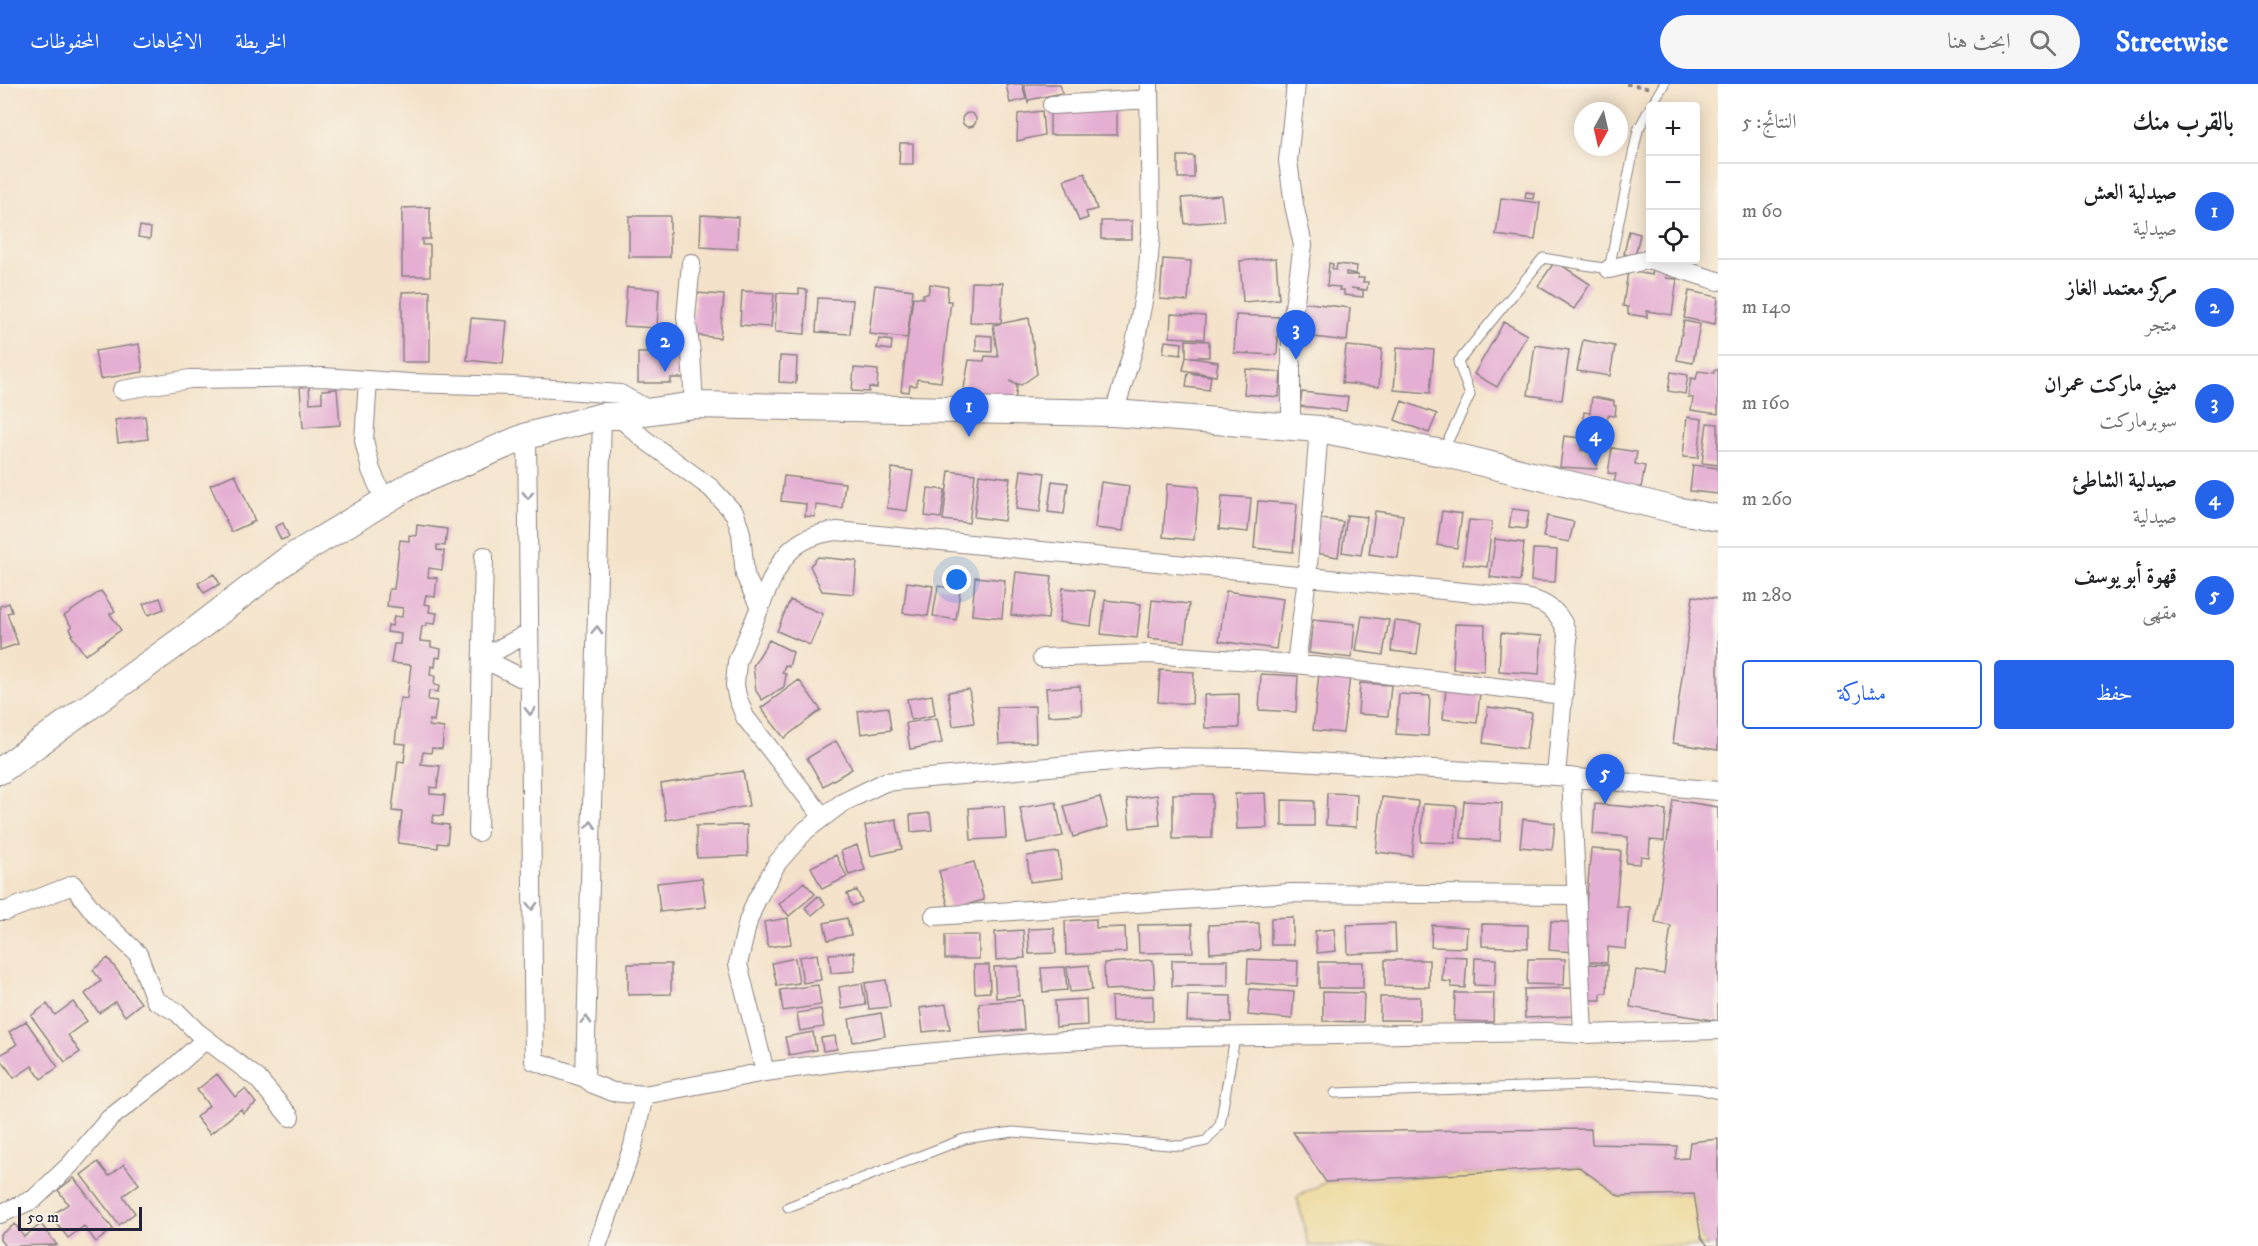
<!DOCTYPE html>
<html lang="ar">
<meta charset="utf-8">
<style>
:root{--surface:#fff;--page:#f6f6f6;--text:#202124;--muted:#757577;--line:#e0e0e0;--accent:#2563eb}
body{margin:0;font-family:"IM FELL DW Pica",Amiri,serif;background:var(--page);color:var(--text);direction:rtl}
.controls{position:absolute;right:18px;top:18px;display:grid;overflow:hidden;border-radius:6px;box-shadow:0 3px 15px #0003}
.controls button{width:54px;height:54px;display:grid;place-items:center;padding:0;border:0;border-bottom:2px solid var(--line);background:var(--surface);color:var(--text);font:30px sans-serif}
.compass{position:absolute;left:1574px;top:18px;width:54px;height:54px;border-radius:50%;background:var(--surface);box-shadow:0 3px 15px #0003;rotate:188deg}
.scale{position:absolute;left:18px;bottom:15px;width:124px;box-sizing:border-box;padding-left:6px;border:3px solid #22223b;border-top:0;font-size:16px;line-height:21px;white-space:nowrap;color:#22223b;-webkit-text-stroke:4px #f7f3e8;paint-order:stroke}
.you{position:absolute;left:957px;top:496px;width:21px;height:21px;margin:-15px;border:4px solid #fff;border-radius:50%;background:#1a73e8;box-shadow:0 0 0 9px #1a73e833}
.badge{display:grid;place-items:center;width:39px;height:39px;border-radius:50%;background:var(--accent);color:#fff;font-size:20px;font-weight:700}
.pin{position:absolute;translate:-50% -50px;filter:drop-shadow(0 2px 3px #0008)}
.pin::after{content:'';position:absolute;top:32px;width:21px;height:18px;background:inherit;clip-path:polygon(0 0,100% 0,50% 100%)}
.list{margin:0;padding:0;list-style:none}
h2{display:flex;justify-content:space-between;align-items:center;height:78px;margin:0;padding:0 24px;font-size:26px}
h2 small{font-size:20px;font-weight:400;color:var(--muted)}
.list li{display:grid;grid-template-columns:39px 1fr auto;gap:18px;align-items:center;box-sizing:border-box;height:96px;padding:0 24px;border-top:2px solid var(--line)}
.list b{display:block;font-size:22px;white-space:nowrap}
.list p{margin:0;font-size:20px;white-space:nowrap;color:var(--muted)}
.list em{font-size:20px;font-style:normal;color:var(--muted)}
.actions{display:flex;gap:12px;padding:18px 24px}
.actions a{flex:1;padding:14px 0;border:2px solid var(--accent);border-radius:6px;text-align:center;font-size:21px;color:var(--accent)}
.actions .main{background:var(--accent);color:#fff}
.icon{flex:none;width:33px;height:33px;fill:none;stroke:currentColor;stroke-width:2;stroke-linecap:round;stroke-linejoin:round}
.map{position:relative;flex:none;width:1718px;height:1162px;overflow:hidden;direction:ltr}
header{display:flex;align-items:center;gap:36px;box-sizing:border-box;height:84px;padding:0 30px;background:var(--accent);color:#fff}
header strong{font-size:28px}
nav{display:flex;gap:33px;margin-inline-start:auto;font-size:21px}
.search{width:420px;height:54px;background:var(--page);display:flex;align-items:center;gap:15px;box-sizing:border-box;padding:0 21px;border-radius:33px;color:var(--muted);font-size:22px}
main{display:flex}
aside{flex:1;background:var(--surface)}
.map>svg:first-child{display:block}
.sand{fill:#eeda9e;stroke:#887e6c;stroke-width:1.5}
.building{fill:#e5afd3}
.lines{fill:none;stroke-linecap:round;stroke-linejoin:round}
.lane-casing{stroke:#8b8282;stroke-width:11}
.street-casing{stroke:#8b8282;stroke-width:20}
.secondary-casing{stroke:#8b8282;stroke-width:28}
.path{stroke:#8b8282;stroke-width:3;stroke-dasharray:4.5 4.5;stroke-linecap:butt}
.lane{stroke:#fff;stroke-width:9}
.street{stroke:#fff;stroke-width:18}
.secondary{stroke:#fff;stroke-width:26}
.oneway{stroke:#9c9ca7}
</style>
<header>
<strong>Streetwise</strong>
<div class="search"><svg class="icon" aria-label="search" viewBox="0 0 24 24"><circle cx="10" cy="10" r="6"/><path d="M15 15l6 6"/></svg>ابحث هنا</div>
<nav><a>الخريطة</a><a>الاتجاهات</a><a>المحفوظات</a></nav>
</header>
<main>
<aside>
<h2>بالقرب منك<small>النتائج: 5</small></h2>
<ul class="list">
<li><span class="badge">1</span><div><b>صيدلية العش</b><p>صيدلية</p></div><em>60 m</em></li>
<li><span class="badge">2</span><div><b>مركز معتمد الغاز</b><p>متجر</p></div><em>140 m</em></li>
<li><span class="badge">3</span><div><b>ميني ماركت عمران</b><p>سوبرماركت</p></div><em>160 m</em></li>
<li><span class="badge">4</span><div><b>صيدلية الشاطئ</b><p>صيدلية</p></div><em>260 m</em></li>
<li><span class="badge">5</span><div><b>قهوة أبو يوسف</b><p>مقهى</p></div><em>280 m</em></li>
</ul>
<div class="actions"><a class="main">حفظ</a><a>مشاركة</a></div>
</aside>
<div class="map">
<svg width="1718" height="1162" viewBox="0 0 1718 1162">
<rect width="100%" height="100%" fill="#f7f3e8"/>
<filter id="ink" filterUnits="userSpaceOnUse"><feTurbulence type="fractalNoise" baseFrequency=".0167" numOctaves="2"/><feDisplacementMap in="SourceGraphic" scale="12" xChannelSelector="R" yChannelSelector="G"/><feConvolveMatrix kernelMatrix="1 2 1 2 8 2 1 2 1" color-interpolation-filters="sRGB"/></filter>
<filter id="wash" filterUnits="userSpaceOnUse"><feTurbulence type="fractalNoise" baseFrequency=".008" numOctaves="4" result="noise"/><feDisplacementMap in="SourceGraphic" scale="24" xChannelSelector="R" yChannelSelector="G"/><feGaussianBlur stdDeviation="1.35" result="paint"/><feColorMatrix in="noise" values="0 0 0 0 0 0 0 0 0 0 0 0 0 0 0 0 0 1.4 0 .05"/><feComposite in="paint" operator="in"/></filter>
<g filter="url(#wash)">
<rect width="100%" height="100%" fill="#f4e3ca"/>
<path class="sand" d="M1579,1083L1619,1112L1694,1110L1701,1153L1708,1162H1309L1297,1113L1326,1098Z"/>
<g id="blocks">
<path class="building" d="M1006,0H1022L1026,15L1010,19Z
M1024,0H1060L1062,9L1029,16L1028,19Z
M1050,26H1117V51H1050Z
M1042,27L1044,51L1017,57L1018,30Z
M962 36a7 7 0 1 1 14 0a7 7 0 1 1-14 0Z
M900,59H913V80H899Z
M1178,72H1194V94H1178Z
M1085,89L1097,125L1086,128L1088,134L1079,137L1064,96Z
M1526,108L1534,109L1533,115L1525,114Z
M1221,111L1224,137L1185,140L1182,114Z
M1501,114L1540,119L1535,156L1496,151Z
M430,123V155H422V161H430V192H402V124Z
M701,131L738,133L737,165L700,163Z
M629,132H670V173H629Z
M1101,137H1132V155H1101Z
M140,142L151,144L150,155L138,153Z
M1629,147L1640,150L1635,172L1624,170Z
M1276,174L1279,215L1243,218L1240,177Z
M1163,175L1191,177L1188,217L1160,215Z
M1555,177L1590,200L1574,225L1538,202Z
M1329,179L1333,180L1332,185L1336,186L1337,180L1357,182L1356,190L1346,188V191H1358V194H1364L1363,198H1368L1367,206L1351,204L1363,206V213L1344,211V206H1339L1340,203L1327,202Z
M1653,183L1668,185L1666,194L1677,195L1672,231L1647,227V233L1628,230V223L1623,222L1628,187L1652,191Z
M972,198L1003,199L1001,239L970,238Z
M930,200L948,203L947,217H951L941,298L917,295L916,302L910,301L909,308L901,307L913,213L923,214V210H928Z
M875,201L913,206L907,254L869,250Z
M627,203L659,205L657,244L624,242Z
M799,205L807,206L805,250L775,248L777,209L799,210Z
M430,207V278H402V208Z
M742,207L774,209L771,243L740,241Z
M1689,207L1718,213L1715,240L1684,234Z
M696,209L724,211L720,254L692,251Z
M818,214L853,216L850,250L816,248Z
M1301,218L1350,224L1347,257L1297,251Z
M1171,230L1205,232L1204,255L1170,253Z
M1236,231L1279,233L1277,271L1234,269Z
M471,234L507,237L503,280L467,276Z
M1029,234L1037,290L1021,301L1009,297L1017,301L1015,319L962,315L969,276L984,277L985,272L998,273L993,241Z
M1684,237L1700,240L1693,279L1677,276Z
M1504,238L1527,251L1497,303L1474,290Z
M976,251L992,252V268L976,267Z
M879,255L892,257L891,266L877,264Z
M1186,256L1209,257V273H1186L1218,278L1216,292L1183,286L1186,273Z
M1583,256L1615,262L1610,292L1577,287Z
M1165,257L1182,259L1181,271L1163,269Z
M139,260L143,288L100,295L95,267Z
M1535,261L1569,266L1562,316L1528,311Z
M1346,262L1382,265L1379,303L1342,299Z
M1397,263L1434,266L1430,309L1394,306Z
M638,269H686V294H671V299H638Z
M780,272L797,273L796,299L779,298Z
M854,284L878,286L877,304L869,303V308L852,307Z
M1246,285L1281,288L1279,313L1244,310Z
M1714,286H1718V330L1691,326L1693,314L1688,313L1691,294L1696,295L1698,287L1714,289Z
M1671,288L1688,291L1685,310L1668,307Z
M1188,289L1211,292L1209,306L1186,303Z
M309,302L310,319L322,318V306L337,305L340,341L303,344L300,303Z
M1302,308L1348,313L1346,327L1300,322Z
M1592,313L1614,317V322H1616L1615,332L1608,331L1606,345L1609,346L1607,359L1586,356V353L1584,352L1585,345L1588,346V343L1582,341L1584,328L1590,329Z
M1402,317L1437,330L1429,349L1395,336Z
M145,332L148,355L118,359L115,336Z
M1687,333L1702,335L1698,374L1683,373Z
M1707,339L1718,340V381L1702,379Z
M1564,352L1582,354L1581,366L1599,368L1597,385L1560,383Z
M1612,364L1637,368L1635,380L1645,382L1641,404L1614,400L1616,390L1608,389Z
M1693,381L1718,384V410L1690,407Z
M892,384L913,387L907,427L887,424Z
M1021,386L1045,389L1040,428L1016,425Z
M949,387L975,390L969,439L943,436Z
M235,390L255,437L231,448L210,401Z
M979,390L1010,394L1004,437L974,433Z
M784,392L845,399L842,424L816,421L815,433L805,432L806,420L781,417Z
M1052,397L1068,399L1064,430L1048,428Z
M1101,398L1129,402L1123,447L1095,444Z
M1167,400L1199,403L1194,456L1163,453Z
M928,404L945,406L941,434L925,432Z
M1222,412L1251,414L1248,448L1219,445Z
M1258,417L1297,420L1293,468L1254,464Z
M1512,425L1529,427L1526,445L1509,443Z
M1375,427L1403,431L1398,474L1369,470Z
M1442,427L1462,430L1457,464L1437,461Z
M1347,431L1367,433L1361,471L1342,468Z
M1547,432L1574,438L1569,458L1543,453Z
M1315,434L1343,438L1338,473L1311,468Z
M1469,436L1492,438L1487,483L1463,480Z
M283,439L289,453L281,456L275,443Z
M417,441L447,445L445,462L437,461V466L444,467L442,486L429,484L428,493L437,494L435,513L426,511L424,520L430,521L429,528L437,529L435,540L426,539V542H422L420,557L431,558V563L441,565L440,574L436,573L435,583L431,582L430,591L435,592L434,601L439,602L438,608L429,607L428,616L437,617L434,637L430,636L429,642L444,644L442,665L432,664L431,669L423,668L421,680L440,682L437,704L430,703V710L445,711L443,732L434,731L432,739L449,741L447,760L438,759V764L398,759L402,728L392,727L398,677L404,678L406,660L395,659L400,614L407,615L411,581L391,579L394,560H400L401,550L387,548L388,541L392,542L394,532L402,533L403,524L387,522L389,505H394L400,456L409,457V451L416,452Z
M1495,455L1524,459L1520,497L1490,493Z
M1533,465L1557,466L1555,498L1531,497Z
M818,473L857,477L854,510L822,507L810,482Z
M1016,488L1052,492L1048,535L1011,531Z
M214,490L220,500L204,509L198,499Z
M975,493L1005,496L1002,534L972,531Z
M907,498L933,502L928,532L903,529Z
M938,502L960,506L956,536L933,532Z
M1063,504L1095,507L1091,542L1059,538Z
M101,507L115,527L110,530L121,546L85,571L71,551L73,550L70,545L72,543L64,532Z
M1226,507L1283,515L1276,565L1219,557Z
M1693,512L1718,515V666L1673,659Z
M160,514L164,525L148,531L143,520Z
M790,516L823,530L810,561L777,547Z
M1105,516L1141,520L1137,554L1101,550Z
M1152,516L1189,520L1185,558L1148,554Z
M9,519L12,528L7,529L18,560L0,566V522Z
M1362,532L1389,536L1383,571L1356,567Z
M1313,536L1355,540L1352,574L1309,569Z
M1395,537L1421,540L1417,570L1391,567Z
M1455,540L1485,541L1484,587L1453,585Z
M1501,549L1542,552L1539,590L1499,587Z
M769,556L793,568L789,583L785,581L782,589L786,590L784,603L762,616L756,607L753,582Z
M1160,586L1194,588L1192,620L1158,618Z
M1319,589L1350,592L1343,649L1313,646Z
M1261,590L1298,592L1296,628L1259,626Z
M799,596L821,626L784,654L761,624Z
M1360,599L1391,601L1388,632L1358,630Z
M1080,602L1082,630L1048,632L1046,604Z
M1446,604L1480,608L1477,639L1443,635Z
M969,605L974,639L953,642L948,608Z
M1239,610V644H1205L1204,611Z
M1399,610L1430,612L1428,652L1396,650Z
M932,611L935,631L911,636L907,615Z
M1035,622L1036,658L999,660L997,623Z
M888,623L891,646L861,650L858,627Z
M1488,623L1532,629L1526,665L1483,659Z
M937,634L942,659L910,665L906,639Z
M836,657L852,685L823,702L807,674Z
M743,687L749,722L666,736L661,700Z
M1265,709L1267,744L1237,745L1235,710Z
M1327,709L1357,710L1356,743L1326,741Z
M1173,710H1212V754L1173,755Z
M1157,711L1160,741L1130,744L1127,715Z
M1100,713L1108,743L1073,753L1064,722Z
M1382,713L1418,717L1412,772L1376,768Z
M1282,716L1314,717V742H1282Z
M1673,716L1718,723V937L1630,923L1636,886L1664,890L1671,842L1655,839Z
M1464,717L1502,719L1500,757L1461,754Z
M1056,718L1063,752L1027,759L1020,724Z
M1423,720L1457,722L1455,759L1421,758Z
M1595,720L1666,726L1664,757L1650,756L1649,773L1641,772L1640,780L1626,779L1628,753L1593,750Z
M1004,722L1006,754L971,756L969,724Z
M930,729L932,746L911,748L910,731Z
M896,735L902,765L871,772L865,742Z
M1523,735L1555,739L1552,766L1520,763Z
M747,741L748,772L697,774L696,742Z
M857,761L865,786L849,791L841,767Z
M1591,765L1621,767L1616,822L1629,823L1626,865L1608,863L1607,879L1581,877Z
M1058,768L1062,794L1030,798L1027,772Z
M836,771L847,793L822,805L811,783Z
M974,778L984,816L949,825L939,787Z
M702,794L706,823L660,828L657,799Z
M804,798L815,810L789,832L779,820Z
M857,806L862,818L852,822L847,810Z
M818,812L825,820L812,831L805,824Z
M1293,833V861H1271V834Z
M788,834L791,860L768,863L764,838Z
M847,834L851,851L828,856L824,839Z
M1096,835V844L1125,843L1126,868L1066,871L1065,837Z
M1551,837L1576,839L1573,868L1549,866Z
M1259,839L1260,866L1210,869L1209,841Z
M1395,839L1396,868L1348,870L1347,841Z
M1192,840L1193,868L1139,869L1138,841Z
M1482,840L1528,841V864L1482,862Z
M1432,841L1467,843L1466,864L1431,863Z
M1054,844L1056,869L1029,870L1028,845Z
M1334,845L1336,867L1317,869L1315,847Z
M1023,846L1025,874L996,876L995,848Z
M945,851H979V875H945Z
M854,868L855,887L831,889L829,870Z
M817,870L821,896L803,899L799,873Z
M1444,872L1467,873L1465,904L1451,903V898L1442,897Z
M108,874L141,919L125,932L115,918L99,929L85,910L101,897L93,886Z
M795,874L799,899L777,902L772,879Z
M1475,874L1496,875L1495,902L1474,901Z
M1248,875L1298,877L1297,902L1247,899Z
M1528,875H1565L1564,901L1527,900Z
M1153,876L1155,904L1105,906L1104,879Z
M1172,876H1228V902H1172Z
M1385,876H1429V903L1385,902Z
M1319,878H1363V904H1319Z
M628,880H671V910L628,911Z
M1586,880L1608,881L1607,909H1601V916H1585Z
M974,881H989L990,908L975,909Z
M1089,881L1092,906L1070,908L1067,883Z
M1018,882L1019,912L996,914L994,883Z
M1065,883L1067,906L1043,908L1041,884Z
M886,896L890,923L869,925L865,899Z
M862,899L866,921L842,925L839,903Z
M818,901L821,921L783,927L780,906Z
M1573,904L1574,932L1525,934L1524,905Z
M1250,905L1294,908L1292,935L1248,931Z
M1323,908L1364,909L1363,938L1323,937Z
M1455,909H1494L1493,938L1454,937Z
M1188,911L1231,912V938L1187,937Z
M1153,912V937L1112,938L1111,913Z
M1380,913H1420V936H1380Z
M1086,915L1087,941L1056,943L1055,917Z
M1022,916L1024,946L981,949L979,919Z
M73,918L87,937L68,951L80,968L65,978L31,932L47,920L55,931Z
M946,920L950,945L923,948L920,924Z
M821,925L824,943L800,947L797,929Z
M881,929L885,952L853,958L849,935Z
M26,937L58,983L41,995L32,982L14,994L0,974V971L17,960L9,948Z
M813,948L816,966L789,971L785,953Z
M835,952L837,965L823,967L821,954Z
M217,990L235,1013L245,1005L256,1019L243,1029L241,1025L210,1050L196,1033L209,1022L197,1006Z
M1591,1045L1592,1060L1677,1062L1675,1075L1688,1074L1690,1058L1718,1055V1162H1708L1701,1153L1694,1110L1619,1112L1579,1083L1326,1098L1293,1048Z
M98,1078L109,1092L124,1080L139,1100L123,1112L135,1129L119,1141L81,1091Z
M74,1094L113,1145L96,1158L84,1142L68,1154L51,1132L68,1120L58,1106Z
M15,1140L24,1153L41,1140L57,1161L5,1162L0,1156V1151Z"/>
</g>
</g>
<g filter="url(#ink)">
<use href="#blocks" fill-opacity="0" stroke="#8b8282" stroke-width="1.5"/>
<g class="lines">
<defs>
<path id="lane" d="M1651,22L1664,0
M1443,367L1470,311L1458,278L1543,174L1609,185L1638,46L1650,24
M1335,1009L1625,1000L1699,1005L1718,1010
M788,1123L964,1055L1013,1048L1181,1062L1206,1057L1220,1041L1235,953"/>
<path id="street" d="M1052,21L1149,15
M1651,176L1718,197
M691,179L686,233L691,269L694,321
M1609,185L1650,175
M368,296L364,356L371,386L385,417
M122,306L190,295L323,293L409,299L512,302L620,310L649,326
M1114,329L1135,260L1147,195L1151,148L1149,0
M618,332L644,355L711,404L735,430L741,449L745,491L760,524
M1291,343V244L1303,161L1294,121L1288,77L1296,0
M527,352L534,977L585,994L593,1000L613,1008L644,1011L765,988L853,976L1031,959L1121,954L1547,948L1583,950L1718,946
M529,549L482,574L530,598
M1042,574L1148,570L1296,580L1564,611
M1296,580L1307,493L1319,345
M1571,693L1583,950
M822,732L745,633L737,612L735,601L737,578C745,558 754,538 762,518C779,478 789,452 837,447L1525,514C1548,518 1564,531 1568,555L1556,692
M478,748L484,472
M0,827H6L73,801L94,828L138,870L155,916L177,928L197,948L258,995L290,1033
M934,832L1292,809L1576,811
M765,988L738,880L748,837L756,817L777,779L806,746L842,719L885,698L1157,673L1245,674L1556,692L1718,707
M585,994L602,332
M0,1130L34,1115L70,1081L109,1035L168,989L206,955
M597,1162L633,1062L644,1011"/>
<path id="secondary" d="M0,687L197,545L287,476L413,400L527,352L602,332H618L694,321L1114,329L1319,345L1442,369L1675,426L1718,434"/>
</defs>
<use href="#lane" class="lane-casing"/>
<use href="#street" class="street-casing"/>
<use href="#secondary" class="secondary-casing"/>
<path class="path" d="M1626,0L1649,4"/>
<use href="#lane" class="lane"/>
<use href="#street" class="street"/>
<use href="#secondary" class="secondary"/>
</g>
<defs><path id="oneway-chevron" d="M-2-3.5L2.5 0L-2 3.5" fill="none" stroke-width="1.6" stroke-linecap="round" stroke-linejoin="round" transform="scale(1.5)"/></defs>
<g class="oneway">
<use href="#oneway-chevron" transform="translate(528 411) rotate(89)"/>
<use href="#oneway-chevron" transform="translate(597 546) rotate(-88)"/>
<use href="#oneway-chevron" transform="translate(530 627) rotate(89)"/>
<use href="#oneway-chevron" transform="translate(591 741) rotate(-88)"/>
<use href="#oneway-chevron" transform="translate(532 822) rotate(89)"/>
<use href="#oneway-chevron" transform="translate(586 936) rotate(-88)"/>
</g>
</g>
</svg>
<div class="controls">
<button>+</button>
<button>−</button>
<button><svg class="icon" aria-label="locate" viewBox="0 0 24 24"><circle cx="12" cy="12" r="6"/><path d="M12 2v4M12 18v4M2 12h4M18 12h4"/></svg></button>
</div>
<svg class="compass" viewBox="-18 -18 36 36"><path d="M0-13l5 13h-10z" fill="#e53935"/><path d="M0 13l5-13h-10z" fill="#757577"/></svg>
<div class="scale">50 m</div>
<div class="you"></div>
<div class="pin badge" style="left:969px;top:353px">1</div>
<div class="pin badge" style="left:665px;top:288px">2</div>
<div class="pin badge" style="left:1296px;top:276px">3</div>
<div class="pin badge" style="left:1595px;top:382px">4</div>
<div class="pin badge" style="left:1605px;top:720px">5</div>
</div>
</main>
